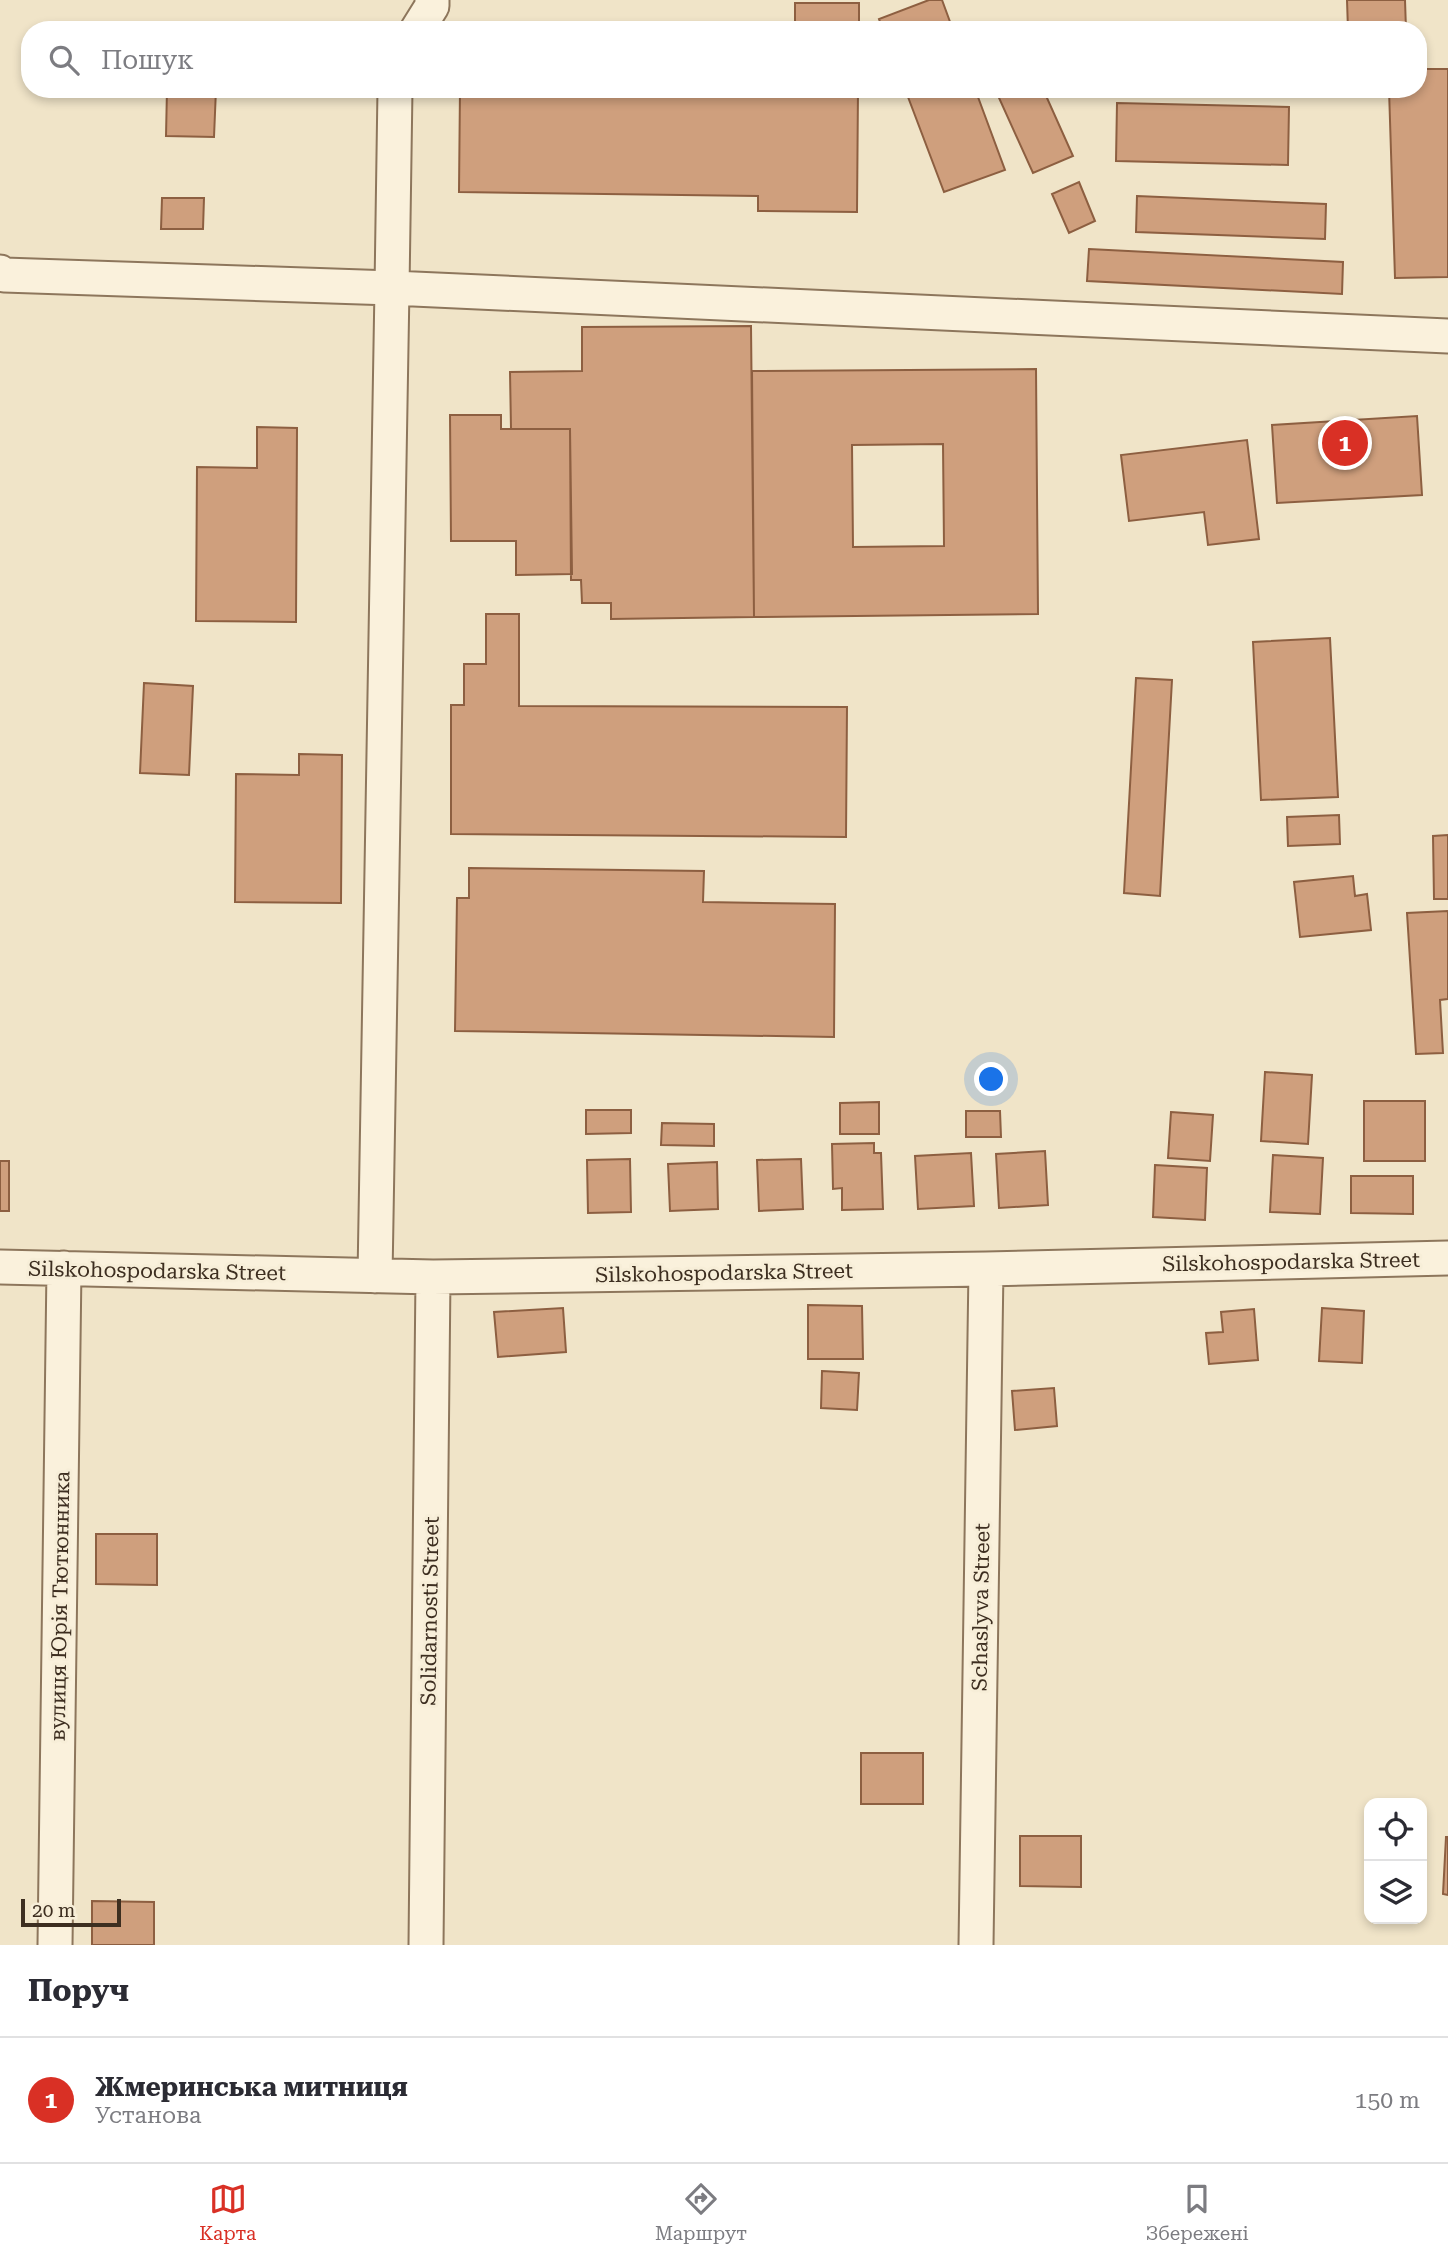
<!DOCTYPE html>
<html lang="uk">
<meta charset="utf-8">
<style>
:root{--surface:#fff;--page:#f7f7f7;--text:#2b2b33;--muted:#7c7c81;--line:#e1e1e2;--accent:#d93025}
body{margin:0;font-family:"Roboto Serif",serif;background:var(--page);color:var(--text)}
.controls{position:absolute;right:21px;bottom:21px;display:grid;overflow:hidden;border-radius:14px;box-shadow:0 4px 10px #0003}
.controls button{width:63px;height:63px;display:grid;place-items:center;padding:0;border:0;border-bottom:2px solid var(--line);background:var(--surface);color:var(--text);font:35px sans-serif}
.scale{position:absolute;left:21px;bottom:18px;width:100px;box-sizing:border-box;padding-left:7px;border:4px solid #3d2e20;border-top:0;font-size:19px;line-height:24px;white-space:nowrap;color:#3d2e20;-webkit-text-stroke:5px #f7eed8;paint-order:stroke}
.you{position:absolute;left:992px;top:1080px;width:24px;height:24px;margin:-18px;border:5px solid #fff;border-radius:50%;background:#1a73e8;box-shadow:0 0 0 10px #1a73e833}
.badge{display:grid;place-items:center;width:46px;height:46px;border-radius:50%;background:var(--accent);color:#fff;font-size:23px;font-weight:700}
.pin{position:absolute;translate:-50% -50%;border:4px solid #fff;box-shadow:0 2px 7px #0006}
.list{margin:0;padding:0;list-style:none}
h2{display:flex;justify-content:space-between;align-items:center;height:91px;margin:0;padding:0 28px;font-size:30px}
h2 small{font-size:23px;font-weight:400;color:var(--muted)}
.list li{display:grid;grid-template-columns:46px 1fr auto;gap:21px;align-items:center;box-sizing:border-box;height:126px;padding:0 28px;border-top:2px solid var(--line)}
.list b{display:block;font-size:26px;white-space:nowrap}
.list p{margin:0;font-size:23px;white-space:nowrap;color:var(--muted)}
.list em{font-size:23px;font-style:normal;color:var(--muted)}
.icon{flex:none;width:38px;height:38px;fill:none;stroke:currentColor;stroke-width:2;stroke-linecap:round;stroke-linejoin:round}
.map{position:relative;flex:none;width:1448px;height:1945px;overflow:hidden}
.search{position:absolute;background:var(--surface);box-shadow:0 4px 10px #0003;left:21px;right:21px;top:21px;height:77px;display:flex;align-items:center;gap:18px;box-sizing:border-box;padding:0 24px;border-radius:28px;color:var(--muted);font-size:26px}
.sheet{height:217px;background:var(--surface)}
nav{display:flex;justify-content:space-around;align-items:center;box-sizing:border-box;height:98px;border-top:2px solid var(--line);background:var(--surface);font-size:19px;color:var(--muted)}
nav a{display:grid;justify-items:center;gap:4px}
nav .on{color:var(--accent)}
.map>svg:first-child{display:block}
.building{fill:#cf9f7d;stroke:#8d5f41;stroke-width:2;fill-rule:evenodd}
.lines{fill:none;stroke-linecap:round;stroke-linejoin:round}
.minor-casing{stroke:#8d765c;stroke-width:37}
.minor{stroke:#faf1dc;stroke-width:33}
.labels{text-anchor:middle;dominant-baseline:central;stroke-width:6;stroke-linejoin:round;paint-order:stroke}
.street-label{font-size:21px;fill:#3d2e20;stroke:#f7eed8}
</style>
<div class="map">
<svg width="1448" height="1945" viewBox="0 0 1448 1945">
<rect width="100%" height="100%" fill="#f0e4c8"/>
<path class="building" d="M929,0H942L953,30H883L879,19Z
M1347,0H1405L1406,30H1348Z
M795,3H859V30H795Z
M461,26L576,27V30H461Z
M1418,69H1448V277L1395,278L1389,89H1418Z
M167,89H216L214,137L166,136Z
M460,89H858L857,212L758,211V196L459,192Z
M905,89H975L1005,170L944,192Z
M995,89H1043L1073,156L1033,173Z
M1117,103L1289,107L1288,165L1116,161Z
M1079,182L1095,221L1069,233L1052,194Z
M1137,196L1326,204L1325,239L1136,232Z
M162,198H204L203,229H161Z
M1089,249L1343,262L1342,294L1087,281Z
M751,326L754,617L611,619V603H582L581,580H571L570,429H511L510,372L582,371V327Z
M1036,369L1038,614L754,617L752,371ZM943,444L944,546L853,547L852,445Z
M450,415H501V429H570L572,574L516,575V541H451Z
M1417,416L1422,495L1277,503L1272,425Z
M257,427L297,428L296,622L196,621L197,467L257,468Z
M1247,440L1259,539L1208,545L1204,512L1129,521L1121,455Z
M486,614H519V706L847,707L846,837L451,834V705H464V664H486Z
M1330,638L1338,797L1261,800L1253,642Z
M1136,678L1172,680L1160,896L1124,893Z
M144,683L193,686L189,775L140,773Z
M299,754L342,755L341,903L235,902L236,774L299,775Z
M1339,815L1340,844L1288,846L1287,817Z
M1448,835V899H1434L1433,836Z
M469,868L704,871L703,902L835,904L834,1037L455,1031L457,898H469Z
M1353,876L1355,896L1367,894L1371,930L1300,937L1294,882Z
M1448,911V999L1440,1000L1443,1053L1416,1054L1407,913Z
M1265,1072L1312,1075L1308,1144L1261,1141Z
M1364,1101H1425V1161H1364Z
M879,1102V1134H840V1103Z
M586,1110H631V1133L586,1134Z
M966,1111H1000L1001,1137H966Z
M1171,1112L1213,1115L1210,1161L1168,1158Z
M662,1123L714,1124V1146L661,1145Z
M874,1143V1153H881L883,1209L842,1210V1188L833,1189L832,1144Z
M1045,1151L1048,1205L999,1208L996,1154Z
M971,1153L974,1206L918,1209L915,1156Z
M1273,1155L1323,1158L1320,1214L1270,1212Z
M630,1159L631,1212L588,1213L587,1160Z
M801,1159L803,1209L759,1211L757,1160Z
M0,1161H9V1211H0Z
M717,1162L718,1209L670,1211L668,1164Z
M1155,1165L1207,1168L1205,1220L1153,1217Z
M1351,1176H1413V1214L1351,1213Z
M808,1305L862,1306L863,1359H808Z
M563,1308L566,1352L498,1357L494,1312Z
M1322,1308L1364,1311L1362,1363L1319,1361Z
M1254,1309L1258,1360L1209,1364L1206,1333L1223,1332L1221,1312Z
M822,1371L859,1373L857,1410L821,1408Z
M1054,1388L1057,1426L1015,1430L1012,1391Z
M96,1534H157V1585L96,1584Z
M861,1753H923V1804H861Z
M1020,1836H1081V1887L1020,1886Z
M1446,1837H1448V1895L1443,1894Z
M92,1901L154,1902V1945H92Z"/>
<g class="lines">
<defs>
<path id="minor" d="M417,30L432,6V0
M0,272L4,275L392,288L395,89
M0,1267L433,1277L986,1269L1448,1258
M375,1276L392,288L1448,336
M55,1945L64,1268
M426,1945L433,1277
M976,1945L986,1269"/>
</defs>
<use href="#minor" class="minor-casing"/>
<use href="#minor" class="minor"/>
</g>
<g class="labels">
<g class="street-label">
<text transform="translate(1291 1262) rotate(-1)">Silskohospodarska Street</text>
<text transform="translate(157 1271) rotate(1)">Silskohospodarska Street</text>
<text transform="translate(724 1273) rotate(-1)">Silskohospodarska Street</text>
<text transform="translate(60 1606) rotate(-89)">вулиця Юрія Тютюнника</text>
<text transform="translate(981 1607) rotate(-89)">Schaslyva Street</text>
<text transform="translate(430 1611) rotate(-89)">Solidarnosti Street</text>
</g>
</g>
</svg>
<div class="controls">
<button><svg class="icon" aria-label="locate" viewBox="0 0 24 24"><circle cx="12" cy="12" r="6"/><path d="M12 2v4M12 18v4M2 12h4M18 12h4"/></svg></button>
<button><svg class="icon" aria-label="layers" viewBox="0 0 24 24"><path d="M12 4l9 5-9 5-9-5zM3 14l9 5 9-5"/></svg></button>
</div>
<div class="scale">20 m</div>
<div class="you"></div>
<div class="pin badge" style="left:1345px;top:443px">1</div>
<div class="search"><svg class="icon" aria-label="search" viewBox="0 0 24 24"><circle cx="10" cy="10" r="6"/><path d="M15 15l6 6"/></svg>Пошук</div>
</div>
<section class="sheet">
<h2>Поруч<small></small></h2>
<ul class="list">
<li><span class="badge">1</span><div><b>Жмеринська митниця</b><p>Установа</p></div><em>150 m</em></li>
</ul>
</section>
<nav>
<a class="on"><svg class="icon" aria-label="map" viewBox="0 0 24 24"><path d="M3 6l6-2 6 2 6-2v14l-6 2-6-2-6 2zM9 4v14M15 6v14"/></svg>Карта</a>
<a><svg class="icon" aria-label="directions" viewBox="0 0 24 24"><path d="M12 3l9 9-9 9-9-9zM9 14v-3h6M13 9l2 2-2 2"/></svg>Маршрут</a>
<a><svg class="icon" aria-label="saved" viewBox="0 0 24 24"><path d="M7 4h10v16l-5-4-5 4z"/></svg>Збережені</a>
</nav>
